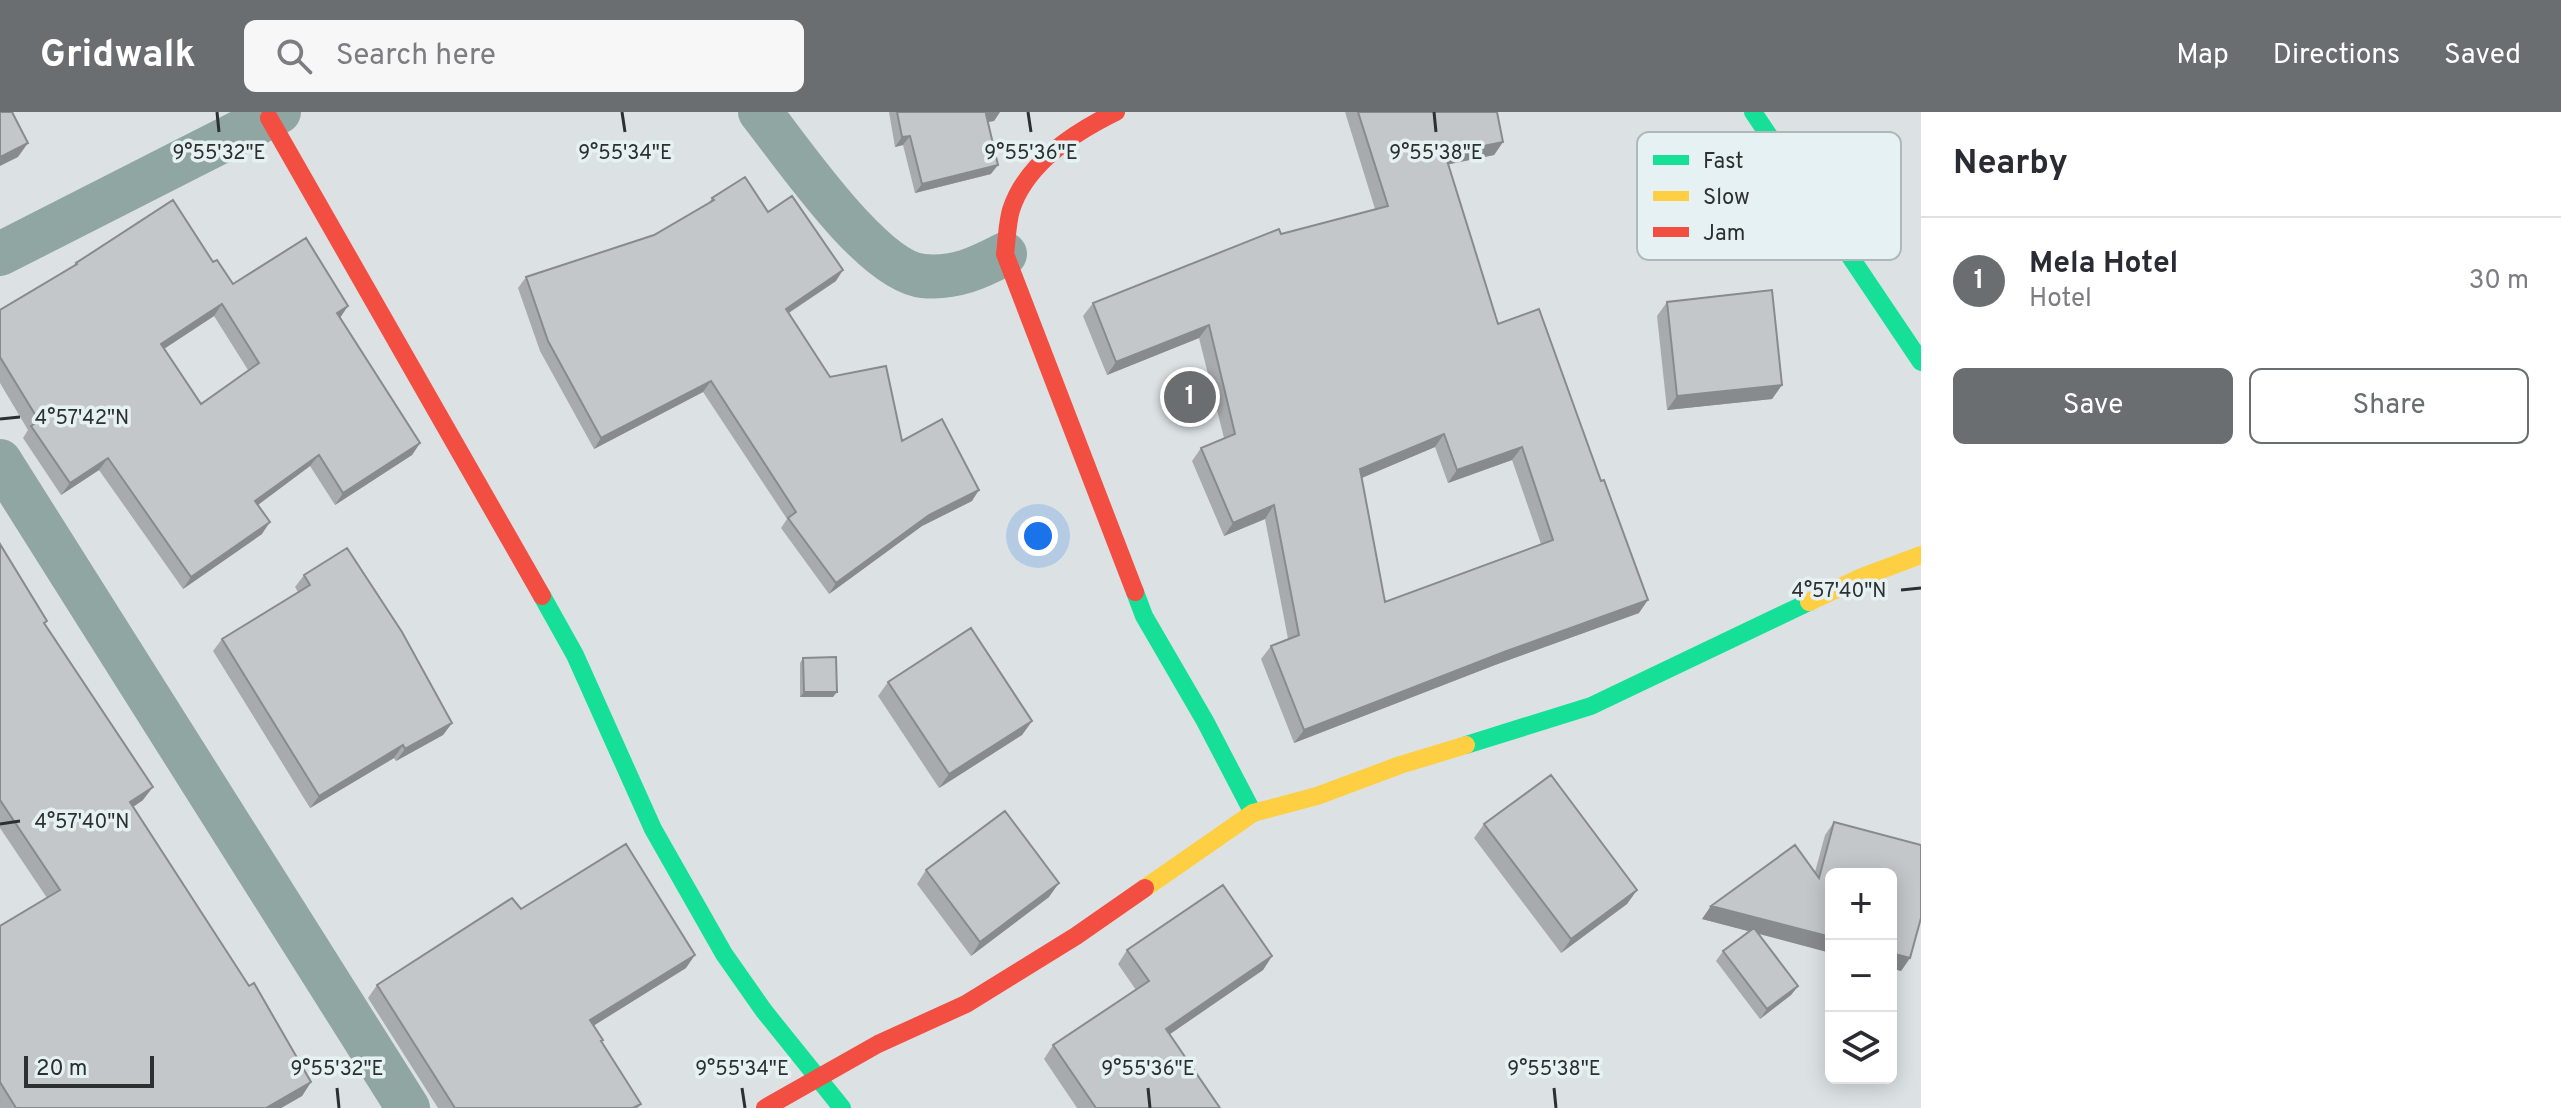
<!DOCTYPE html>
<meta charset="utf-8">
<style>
:root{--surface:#fff;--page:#f7f7f7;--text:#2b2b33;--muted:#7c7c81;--line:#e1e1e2;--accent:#6a6e70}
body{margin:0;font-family:Overpass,sans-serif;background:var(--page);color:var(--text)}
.controls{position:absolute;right:24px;bottom:24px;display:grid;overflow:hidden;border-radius:12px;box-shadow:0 4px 20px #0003}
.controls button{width:72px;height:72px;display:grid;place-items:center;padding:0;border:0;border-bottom:2px solid var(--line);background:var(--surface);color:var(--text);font:40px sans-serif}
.scale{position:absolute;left:24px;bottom:20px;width:130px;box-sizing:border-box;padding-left:8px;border:4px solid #2c3031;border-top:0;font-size:22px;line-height:28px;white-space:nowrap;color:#2c3031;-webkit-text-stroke:6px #e6f1f4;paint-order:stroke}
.you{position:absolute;left:1038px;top:424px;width:28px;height:28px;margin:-20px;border:6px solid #fff;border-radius:50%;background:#1a73e8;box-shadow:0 0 0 12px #1a73e833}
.badge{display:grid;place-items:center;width:52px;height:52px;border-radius:50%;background:var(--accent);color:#fff;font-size:26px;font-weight:700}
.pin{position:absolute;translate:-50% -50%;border:4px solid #fff;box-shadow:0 2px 8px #0006}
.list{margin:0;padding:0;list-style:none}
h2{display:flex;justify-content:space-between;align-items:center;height:104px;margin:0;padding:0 32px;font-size:34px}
h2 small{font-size:26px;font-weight:400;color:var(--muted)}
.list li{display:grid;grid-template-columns:52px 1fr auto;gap:24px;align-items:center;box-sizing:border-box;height:128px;padding:0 32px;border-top:2px solid var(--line)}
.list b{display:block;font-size:30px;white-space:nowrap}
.list p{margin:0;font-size:26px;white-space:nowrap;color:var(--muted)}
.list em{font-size:26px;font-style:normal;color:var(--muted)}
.actions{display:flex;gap:16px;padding:24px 32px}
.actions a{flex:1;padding:18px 0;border:2px solid var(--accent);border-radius:12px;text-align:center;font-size:28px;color:var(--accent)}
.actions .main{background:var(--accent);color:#fff}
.icon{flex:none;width:44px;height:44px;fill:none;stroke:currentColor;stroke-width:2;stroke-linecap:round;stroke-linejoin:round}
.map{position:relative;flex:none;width:1921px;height:996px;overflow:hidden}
header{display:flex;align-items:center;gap:48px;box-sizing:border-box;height:112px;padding:0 40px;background:var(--accent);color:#fff}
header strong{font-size:38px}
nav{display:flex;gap:44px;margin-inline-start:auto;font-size:28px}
.search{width:560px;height:72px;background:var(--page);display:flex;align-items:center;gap:20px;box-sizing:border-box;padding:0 28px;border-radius:12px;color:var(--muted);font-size:30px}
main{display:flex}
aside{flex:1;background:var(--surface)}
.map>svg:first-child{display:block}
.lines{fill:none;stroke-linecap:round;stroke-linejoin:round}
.street{stroke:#90a6a3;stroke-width:44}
.fast{stroke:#16e098;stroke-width:18}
.slow{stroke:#ffcf43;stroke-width:18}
.jam{stroke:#f24e42;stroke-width:18}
.wall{fill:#a8abad;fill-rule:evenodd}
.shaded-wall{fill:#888b8d}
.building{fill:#c3c7c9;stroke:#888b8d;stroke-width:2;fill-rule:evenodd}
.ticks{fill:none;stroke:#2c3031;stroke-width:3}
.key{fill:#e6f1f4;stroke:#aeb7ba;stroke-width:2}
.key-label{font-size:22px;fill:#2c3031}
.ticks-label{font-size:20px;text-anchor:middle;fill:#2c3031;stroke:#e6f1f4;stroke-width:7;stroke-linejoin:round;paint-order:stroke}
</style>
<header>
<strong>Gridwalk</strong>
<div class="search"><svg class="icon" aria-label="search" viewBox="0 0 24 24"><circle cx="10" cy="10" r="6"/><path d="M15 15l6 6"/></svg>Search here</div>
<nav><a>Map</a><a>Directions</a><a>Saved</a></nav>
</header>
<main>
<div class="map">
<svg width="1921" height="996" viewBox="0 0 1921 996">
<rect width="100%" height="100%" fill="#dce2e4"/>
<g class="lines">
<path class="street" d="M760,0C792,40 872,159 923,164C955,167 978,156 1005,142
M0,142L279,0
M0,349L408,996"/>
<path class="fast" d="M1753,0L1921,250
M1135,480L1144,504L1205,609L1253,701
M542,484L575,543L653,717L724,842L764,899L842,996
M1466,633L1591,594L1809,490"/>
<path class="slow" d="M1809,490L1862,465L1921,443
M1145,776L1253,701L1317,684L1400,653L1466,633"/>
<path class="jam" d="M1116,0C1075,20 1026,51 1011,98C1007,112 1007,128 1005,142L1135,480
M269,6L542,484
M765,996L878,932L966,892L1076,824L1145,776"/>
</g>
<path class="wall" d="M889,0H1000L994,9L988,10L991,62L915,81L903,33L895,35Z
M1345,0H1497L1503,30L1494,43L1448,52L1498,212L1639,501L1495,553L1294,631L1261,547L1271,534L1288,527L1265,407L1224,424L1192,349L1201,336L1224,326L1199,226L1107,263L1083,204L1093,191L1281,122L1375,97ZM1435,335L1448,371L1512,348L1541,432L1385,490L1361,366Z
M712,86L768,100L836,169L789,201L830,265L972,389L922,414L829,482L781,416L787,407L703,280L594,337L540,239L518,176L526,165L654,123L708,92Z
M213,150L233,172L340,206L420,331L412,343L335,393L310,354L258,393L262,422L183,477L99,358L61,383L23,326L28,318L0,271V198L73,155L76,151ZM214,204L248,258L201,292L164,237Z
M1667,190L1782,273L1772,287L1667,298L1657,204Z
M0,432L143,688L133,695L311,970L302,984L281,996H0V814L47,786L0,716Z
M304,463L452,611L443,623L396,649L394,646L310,696L213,539L222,527L298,480L295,475Z
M803,546L833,585H800V551Z
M888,570L1032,609L1022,623L939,676L878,584Z
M1834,710L1921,733V806L1910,846L1901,859L1891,856V762H1831V841L1758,821L1798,874L1791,883L1760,907L1716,849L1723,839L1749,819L1702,807L1711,794L1795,733L1815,760L1825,723Z
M1484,712L1637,778L1627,792L1561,841L1474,726Z
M926,758L1049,785L971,844L917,772Z
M521,797L686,856L594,913L603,928L602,930L641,992L638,996H438L368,886L377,873Z
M1127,838L1272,844L1263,858L1170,922L1220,996H1077L1044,947L1053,933L1136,878L1118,852Z"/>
<path class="shaded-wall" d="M997,0H1000L994,9L980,11L986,2Z
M910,24L903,33L895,35L902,25Z
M1503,30L1494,43L1436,55L1445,42Z
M28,31L18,45L0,54V45Z
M998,53L991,62L915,81L922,72Z
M843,158L836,169L779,207L786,197Z
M222,192L214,204L153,244L161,232Z
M348,194L340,206L337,201Z
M1209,213L1199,226L1107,263L1116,250Z
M711,269L703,280L594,337L601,326Z
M1782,273L1772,287L1667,298L1677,284Z
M1444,322L1435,335L1350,371L1360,357Z
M420,331L412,343L335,393L343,381Z
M1522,335L1512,348L1448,371L1457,358Z
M319,343L310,354L247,401L255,389Z
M108,346L99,358L61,383L70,371Z
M979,378L972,389L922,414L829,482L836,471L929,403Z
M1274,393L1265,407L1224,424L1233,411Z
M270,410L262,422L183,477L191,465Z
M1648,488L1639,501L1495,553L1294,631L1304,618L1504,540Z
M804,580H837L833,585H800Z
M1032,609L1022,623L939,676L949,662Z
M452,611L443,623L396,649L405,637Z
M403,633L394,646L310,696L319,684Z
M153,675L143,688L120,704L130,690Z
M1059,771L1049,785L971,844L980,830Z
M1637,778L1627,792L1561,841L1571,827Z
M1711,794L1831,825V841L1702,807Z
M1891,841L1910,846L1901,859L1891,856Z
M695,843L686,856L582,921L590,908Z
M1272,844L1263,858L1157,931L1166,917Z
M1798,874L1791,883L1760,907L1767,897Z
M311,970L302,984L281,996H266Z"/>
<path class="building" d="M0,0H12L28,31L0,45Z
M897,0H997L986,2L998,53L922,72L910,24L902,25Z
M1358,0H1497L1503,30L1445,42L1498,212L1539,197L1601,369L1604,368L1648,488L1504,540L1304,618L1271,534L1299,523L1274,393L1233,411L1201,336L1235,322L1209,213L1116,250L1093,191L1279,117L1281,122L1388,94ZM1444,322L1457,358L1522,335L1553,428L1385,490L1360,357Z
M745,65L768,100L792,84L843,158L786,197L830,265L886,254L902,329L942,307L979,378L929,403L836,471L788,406L796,400L711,269L601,326L548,229L526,165L654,123L714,88L712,86Z
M173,88L213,150L217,148L233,172L306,126L348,194L337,201L420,331L343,381L319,343L255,389L270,410L191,465L108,346L70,371L31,314L39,309L0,245V198L77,152L76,151ZM222,192L259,251L201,292L161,232Z
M1772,178L1782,273L1677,284L1667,190Z
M0,432L47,509L44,511L153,675L130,690L249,874L254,871L311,970L266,996H16L0,970V814L60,778L0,688Z
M347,436L402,520L452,611L405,637L403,633L319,684L222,527L310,473L304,463Z
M971,516L1032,609L949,662L888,570Z
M836,545L837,580H804L803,546Z
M1551,663L1637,778L1571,827L1484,712Z
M1005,699L1059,771L980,830L926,758Z
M1834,710L1921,733V806L1910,846L1891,841V762H1831V825L1711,794L1795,733L1819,766Z
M626,732L695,843L590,908L603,928L601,929L641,992L633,996H455L377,873L512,786L521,797Z
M1223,773L1272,844L1166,917L1220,996H1096L1053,933L1149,869L1127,838Z
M1754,816L1798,874L1767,897L1723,839Z"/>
<path class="ticks" d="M217,0L219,20M622,0L625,20M1028,0L1031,20M1434,0L1436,20M0,307L20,305M1901,478L1921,476M0,712L20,709M337,976L339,996M742,976L745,996M1148,976L1150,996M1554,976L1556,996"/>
<rect x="1637" y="20" width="264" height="128" rx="12" class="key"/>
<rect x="1653" y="43" width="36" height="10" fill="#16e098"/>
<rect x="1653" y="79" width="36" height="10" fill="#ffcf43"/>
<rect x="1653" y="115" width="36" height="10" fill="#f24e42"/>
<g class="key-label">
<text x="1703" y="56">Fast</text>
<text x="1703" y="92">Slow</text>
<text x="1703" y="128">Jam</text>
</g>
<g class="ticks-label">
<text x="219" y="47">9°55'32"E</text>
<text x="625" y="47">9°55'34"E</text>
<text x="1031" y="47">9°55'36"E</text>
<text x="1436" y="47">9°55'38"E</text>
<text x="82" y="312">4°57'42"N</text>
<text x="1839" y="485">4°57'40"N</text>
<text x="82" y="716">4°57'40"N</text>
<text x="337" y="963">9°55'32"E</text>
<text x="742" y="963">9°55'34"E</text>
<text x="1148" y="963">9°55'36"E</text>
<text x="1554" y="963">9°55'38"E</text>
</g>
</svg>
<div class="controls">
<button>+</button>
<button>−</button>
<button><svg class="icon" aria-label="layers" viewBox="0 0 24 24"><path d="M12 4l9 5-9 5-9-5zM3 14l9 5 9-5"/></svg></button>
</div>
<div class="scale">20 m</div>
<div class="you"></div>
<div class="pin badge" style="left:1190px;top:285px">1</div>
</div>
<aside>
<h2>Nearby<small></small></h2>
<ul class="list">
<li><span class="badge">1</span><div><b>Mela Hotel</b><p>Hotel</p></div><em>30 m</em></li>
</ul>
<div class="actions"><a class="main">Save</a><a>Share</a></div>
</aside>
</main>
